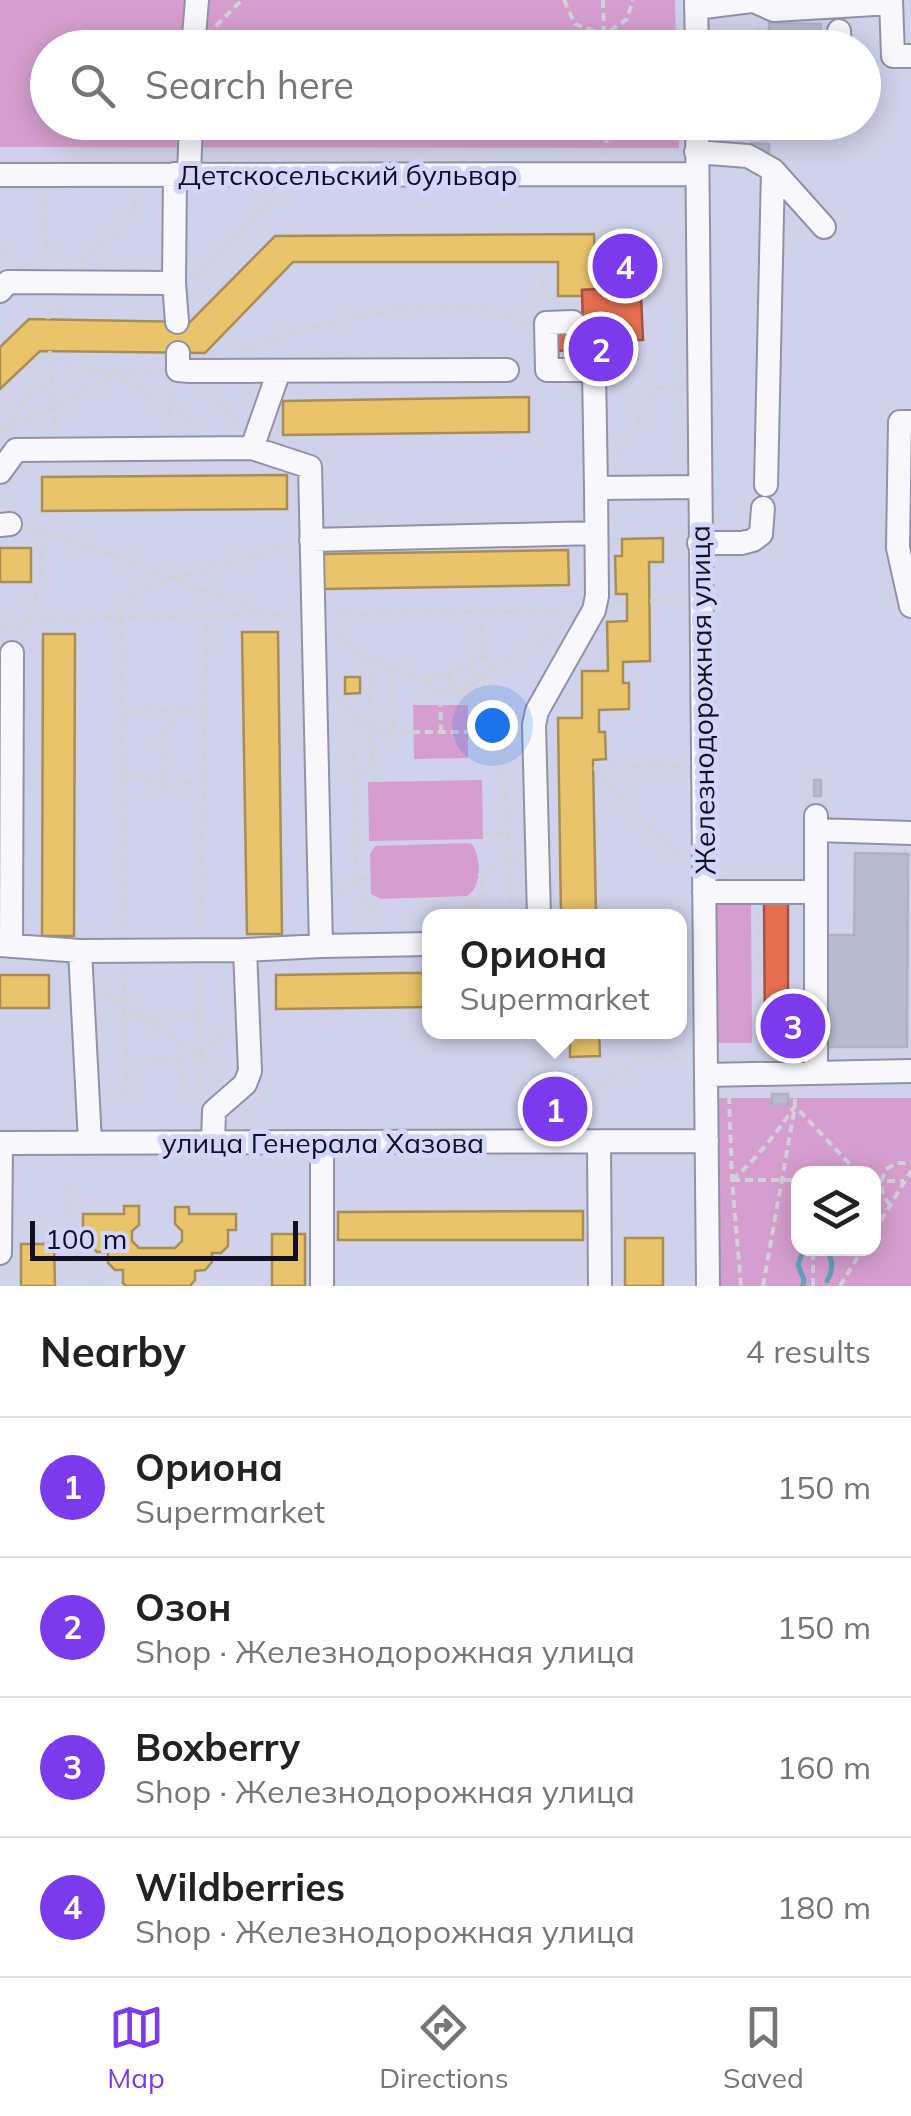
<!DOCTYPE html>
<meta charset="utf-8">
<style>
:root{--surface:#fff;--page:#f2f2f2;--text:#222;--muted:#767676;--line:#e0e0e0;--accent:#7c3aed}
body{margin:0;font-family:Mulish,sans-serif;background:var(--page);color:var(--text)}
.controls{position:absolute;right:30px;bottom:30px;display:grid;overflow:hidden;border-radius:20px;box-shadow:0 5px 25px #0003}
.controls button{width:90px;height:90px;display:grid;place-items:center;padding:0;border:0;border-bottom:2px solid var(--line);background:var(--surface);color:var(--text);font:50px sans-serif}
.scale{position:absolute;left:30px;bottom:25px;width:268px;box-sizing:border-box;padding-left:10px;border:5px solid #101025;border-top:0;font-size:28px;line-height:35px;white-space:nowrap;color:#101025;-webkit-text-stroke:8px #d3d6fa;paint-order:stroke}
.you{position:absolute;left:492px;top:725px;width:35px;height:35px;margin:-25px;border:8px solid #fff;border-radius:50%;background:#1a73e8;box-shadow:0 0 0 15px #1a73e833}
.badge{display:grid;place-items:center;width:65px;height:65px;border-radius:50%;background:var(--accent);color:#fff;font-size:32px;font-weight:700}
.pin{position:absolute;translate:-50% -50%;border:5px solid #fff;box-shadow:0 2px 10px #0006}
.popup{position:absolute;left:422px;top:909px;width:265px;height:130px;box-sizing:border-box;display:grid;place-content:center;border-radius:20px;background:var(--surface);filter:drop-shadow(0 2px 8px #0005);font-size:32px;white-space:nowrap;color:var(--muted)}
.popup b{font-size:38px;color:var(--text)}
.popup::after{content:'';position:absolute;left:50%;top:100%;margin-left:-20px;border:20px solid transparent;border-top-color:var(--surface)}
.list{margin:0;padding:0;list-style:none}
h2{display:flex;justify-content:space-between;align-items:center;height:130px;margin:0;padding:0 40px;font-size:42px}
h2 small{font-size:32px;font-weight:400;color:var(--muted)}
.list li{display:grid;grid-template-columns:65px 1fr auto;gap:30px;align-items:center;box-sizing:border-box;height:140px;padding:0 40px;border-top:2px solid var(--line)}
.list b{display:block;font-size:38px;white-space:nowrap}
.list p{margin:0;font-size:32px;white-space:nowrap;color:var(--muted)}
.list em{font-size:32px;font-style:normal;color:var(--muted)}
.icon{flex:none;width:55px;height:55px;fill:none;stroke:currentColor;stroke-width:2;stroke-linecap:round;stroke-linejoin:round}
.map{position:relative;flex:none;width:911px;height:1286px;overflow:hidden}
.search{position:absolute;background:var(--surface);box-shadow:0 5px 25px #0003;left:30px;right:30px;top:30px;height:110px;display:flex;align-items:center;gap:25px;box-sizing:border-box;padding:0 35px;border-radius:55px;color:var(--muted);font-size:38px}
.sheet{height:690px;background:var(--surface)}
nav{display:flex;justify-content:space-around;align-items:center;box-sizing:border-box;height:140px;border-top:2px solid var(--line);background:var(--surface);font-size:28px;color:var(--muted)}
nav a{display:grid;justify-items:center;gap:5px}
nav .on{color:var(--accent)}
.map>svg:first-child{display:block}
.green{fill:#d69ecf;fill-rule:evenodd}
.homes{fill:#e9c46a;stroke:#a88e55;stroke-width:2.5}
.shops{fill:#e76f51;stroke:#a65244;stroke-width:2.5}
.lines{fill:none;stroke-linecap:round;stroke-linejoin:round}
.stream{stroke:#61a2bd;stroke-width:5}
.building{fill:#b8bad2;stroke:#b0b1c7;stroke-width:2.5}
.minor-casing{stroke:#9092a7;stroke-width:26}
.path{stroke:#d0d1d9;stroke-width:4;stroke-dasharray:8 5;stroke-linecap:butt}
.minor{stroke:#f8f8fc;stroke-width:22}
.labels{text-anchor:middle;dominant-baseline:central;stroke-width:10;stroke-linejoin:round;paint-order:stroke}
.street-label{font-size:28px;fill:#101025;stroke:#d3d6fa}
</style>
<div class="map">
<svg width="911" height="1286" viewBox="0 0 911 1286">
<rect width="100%" height="100%" fill="#d0d2eb"/>
<path class="green" d="M0,0H675L676,47L48,48V122H678L679,148L0,147Z
M413,705H468V758L414,759Z
M482,780L483,839L369,841L368,782Z
M467,843L472,844C481,858 483,886 467,896L381,899L371,894L370,854L375,846Z
M710,902H751L752,1043H712Z
M718,1098H911V1286H719ZM798,1174H874V1248H798Z"/>
<path class="homes" d="M594,234L596,289L582,290V296H558V262H293L205,353L40,351L0,389V347L29,319L190,322L275,236Z
M529,397V432L283,435V401Z
M287,475V509L42,511V477Z
M663,538V562H649L650,661L623,662V683H629V709L599,710V732H605L606,759L593,760L596,916H561L558,718H582V671H608L607,622L627,621V594H616L615,556H622V539Z
M0,548H31V582H0Z
M568,550L569,585L323,589L322,554Z
M242,632H278L282,934H247Z
M43,634H75L74,936H42Z
M345,677H360V693L345,694Z
M400,973H430V1007L276,1009V975Z
M0,975H49V1008H0Z
M549,1032H599L600,1056L570,1057V1043H549Z
M124,1206H139V1225L132,1231V1241L139,1248H175L182,1241V1231L175,1224V1207H189V1214H236V1230H228V1246L221,1253H212V1262L205,1270L195,1271V1280L190,1286H126L123,1283V1270H115L108,1263V1252H97L90,1244V1230L83,1231V1214H124Z
M583,1211V1240H338V1212Z
M272,1234H305V1286H272Z
M625,1238H663V1286H625Z
M21,1244H54L55,1286H21Z"/>
<path class="shops" d="M625,260V272H640L643,340H634L635,357L602,358V349L554,351L553,333L583,332L582,290L596,289L595,261Z
M764,902H788V999H805V1047H765Z
M581,1098V1118H551V1099Z"/>
<g class="lines">
<path class="stream" d="M798,1204L795,1214L798,1226
M825,1248C833,1258 834,1269 827,1281
M803,1286L804,1280L798,1265L804,1248"/>
</g>
<path class="building" d="M769,23L821,24L820,48L769,47Z
M751,143L769,144V152L751,151Z
M814,780H821V796H814Z
M855,853L908,854L907,1047H822L823,935H854Z
M772,1094H788V1104L772,1105Z"/>
<g class="lines">
<defs>
<path id="minor" d="M696,0L697,48
M891,0L893,56H911
M756,2L774,10L891,3
M696,8L759,0
M839,31L840,48
M193,48L197,0
M697,122L708,1286
M696,152L748,156L773,170L766,485
M773,170L824,227
M189,174L191,122
M0,175L696,174
M174,283L177,322
M0,291L8,282L174,283L175,174
M573,322L546,323L547,370H594L596,488
M178,353V370L190,371L507,370
M911,422H900L898,548L911,606
M252,448L279,371
M0,472L16,450L252,448L310,467L321,946L245,950L250,1071L245,1084L214,1111L213,1142
M0,525L10,524
M311,540L596,533
M699,543H742L753,540L761,534L763,508
M816,816V1073
M816,830L911,833
M704,892H816
M539,916L534,725L537,711L594,610L597,596L596,488L699,487
M0,945L80,951L90,1142
M11,946L12,653
M321,946L430,944
M80,951L245,950
M706,1075L911,1071
M322,1142V1286
M599,1142L600,1286
M0,1143L707,1141
M0,1253L1,1143"/>
</defs>
<use href="#minor" class="minor-casing"/>
<path class="path" d="M564,0L575,24L604,35L627,19L633,0
M603,0L604,48
M758,22L759,48
M216,26L242,0
M606,122L607,154
M45,201L47,265
M0,252L11,262
M81,264C104,244 124,227 137,200
M543,267L545,303
M195,278L272,199
M48,299V319
M48,313H61V303
M238,350C314,325 417,294 497,312C506,314 516,320 525,324
M50,351L55,431
M50,356L73,368L109,370L117,373L200,429
M207,389L238,422
M5,428L33,390L50,383
M168,429L174,389
M0,431L53,409L117,373L157,371
M616,456L657,389L678,385
M29,530L64,537L239,604L254,613
M616,601H627
M650,601L681,600
M480,612L482,657
M334,614L569,611
M106,619L133,594L172,579L294,544
M122,619L123,929
M333,630L355,651L368,658L430,682
M0,631L30,620L295,614
M21,636C37,607 44,574 42,541L33,533
M472 667a10 10 0 1 1 20 0a10 10 0 1 1-20 0Z
M368,658L373,675L368,713L375,781
M392,668L393,733
M492,670L501,667L563,624
M446,676L472,665
M449,682L469,692L477,704L490,745L500,765L505,788L512,916
M446,691L470,702L478,712
M440,693C433,692 429,688 430,680L437,674L446,676L449,682L448,688L440,693L441,732
M454,693L482,677L484,695L482,711
M335,698L352,717L382,736L419,732H486
M464,699H520
M122,716L149,710L205,711
M490,745L516,759
M594,767L684,766
M595,767L598,775L668,848L685,860
M122,773L136,775L163,787L180,783L203,784
M357,785L382,736
M163,787L166,761L161,745V737L179,711
M483,834L506,832
M355,835L369,834
M478,876L508,862L520,861
M340,894L351,888L357,881L352,717
M758,914L759,1054
M459,916L483,894L482,873
M367,924L372,911L357,881L369,877
M200,930L207,615
M123,969L127,1095
M102,992L228,1073
M125,1017L200,1016
M534,1047L564,1089
M200,1054L228,1026
M150,1061C186,1052 183,1066 183,1094
M545,1089L546,1122L549,1121
M602,1089C637,1058 639,1057 686,1057
M533,1090L534,1032
M200,1094V969
M729,1096L732,1180L741,1286
M583,1120H587L586,1089
M732,1180C757,1158 776,1134 795,1106L859,1174
M732,1180H798
M874,1181H904
M69,1185L70,1258L98,1283V1286
M890,1205C880,1193 879,1184 886,1169L897,1163H911
M874,1232L911,1171
M763,1286L795,1106V1094
M813,1286V1248
M840,1286L863,1248"/>
<use href="#minor" class="minor"/>
</g>
<g class="labels">
<g class="street-label">
<text x="348" y="174">Детскосельский бульвар</text>
<text transform="translate(702 700) rotate(-91)">Железнодорожная улица</text>
<text x="323" y="1142">улица Генерала Хазова</text>
</g>
</g>
</svg>
<div class="controls">
<button><svg class="icon" aria-label="layers" viewBox="0 0 24 24"><path d="M12 4l9 5-9 5-9-5zM3 14l9 5 9-5"/></svg></button>
</div>
<div class="scale">100 m</div>
<div class="you"></div>
<div class="pin badge" style="left:555px;top:1109px">1</div>
<div class="popup"><b>Ориона</b>Supermarket</div>
<div class="pin badge" style="left:601px;top:349px">2</div>
<div class="pin badge" style="left:793px;top:1026px">3</div>
<div class="pin badge" style="left:625px;top:266px">4</div>
<div class="search"><svg class="icon" aria-label="search" viewBox="0 0 24 24"><circle cx="10" cy="10" r="6"/><path d="M15 15l6 6"/></svg>Search here</div>
</div>
<section class="sheet">
<h2>Nearby<small>4 results</small></h2>
<ul class="list">
<li><span class="badge">1</span><div><b>Ориона</b><p>Supermarket</p></div><em>150 m</em></li>
<li><span class="badge">2</span><div><b>Озон</b><p>Shop · Железнодорожная улица</p></div><em>150 m</em></li>
<li><span class="badge">3</span><div><b>Boxberry</b><p>Shop · Железнодорожная улица</p></div><em>160 m</em></li>
<li><span class="badge">4</span><div><b>Wildberries</b><p>Shop · Железнодорожная улица</p></div><em>180 m</em></li>
</ul>
</section>
<nav>
<a class="on"><svg class="icon" aria-label="map" viewBox="0 0 24 24"><path d="M3 6l6-2 6 2 6-2v14l-6 2-6-2-6 2zM9 4v14M15 6v14"/></svg>Map</a>
<a><svg class="icon" aria-label="directions" viewBox="0 0 24 24"><path d="M12 3l9 9-9 9-9-9zM9 14v-3h6M13 9l2 2-2 2"/></svg>Directions</a>
<a><svg class="icon" aria-label="saved" viewBox="0 0 24 24"><path d="M7 4h10v16l-5-4-5 4z"/></svg>Saved</a>
</nav>
